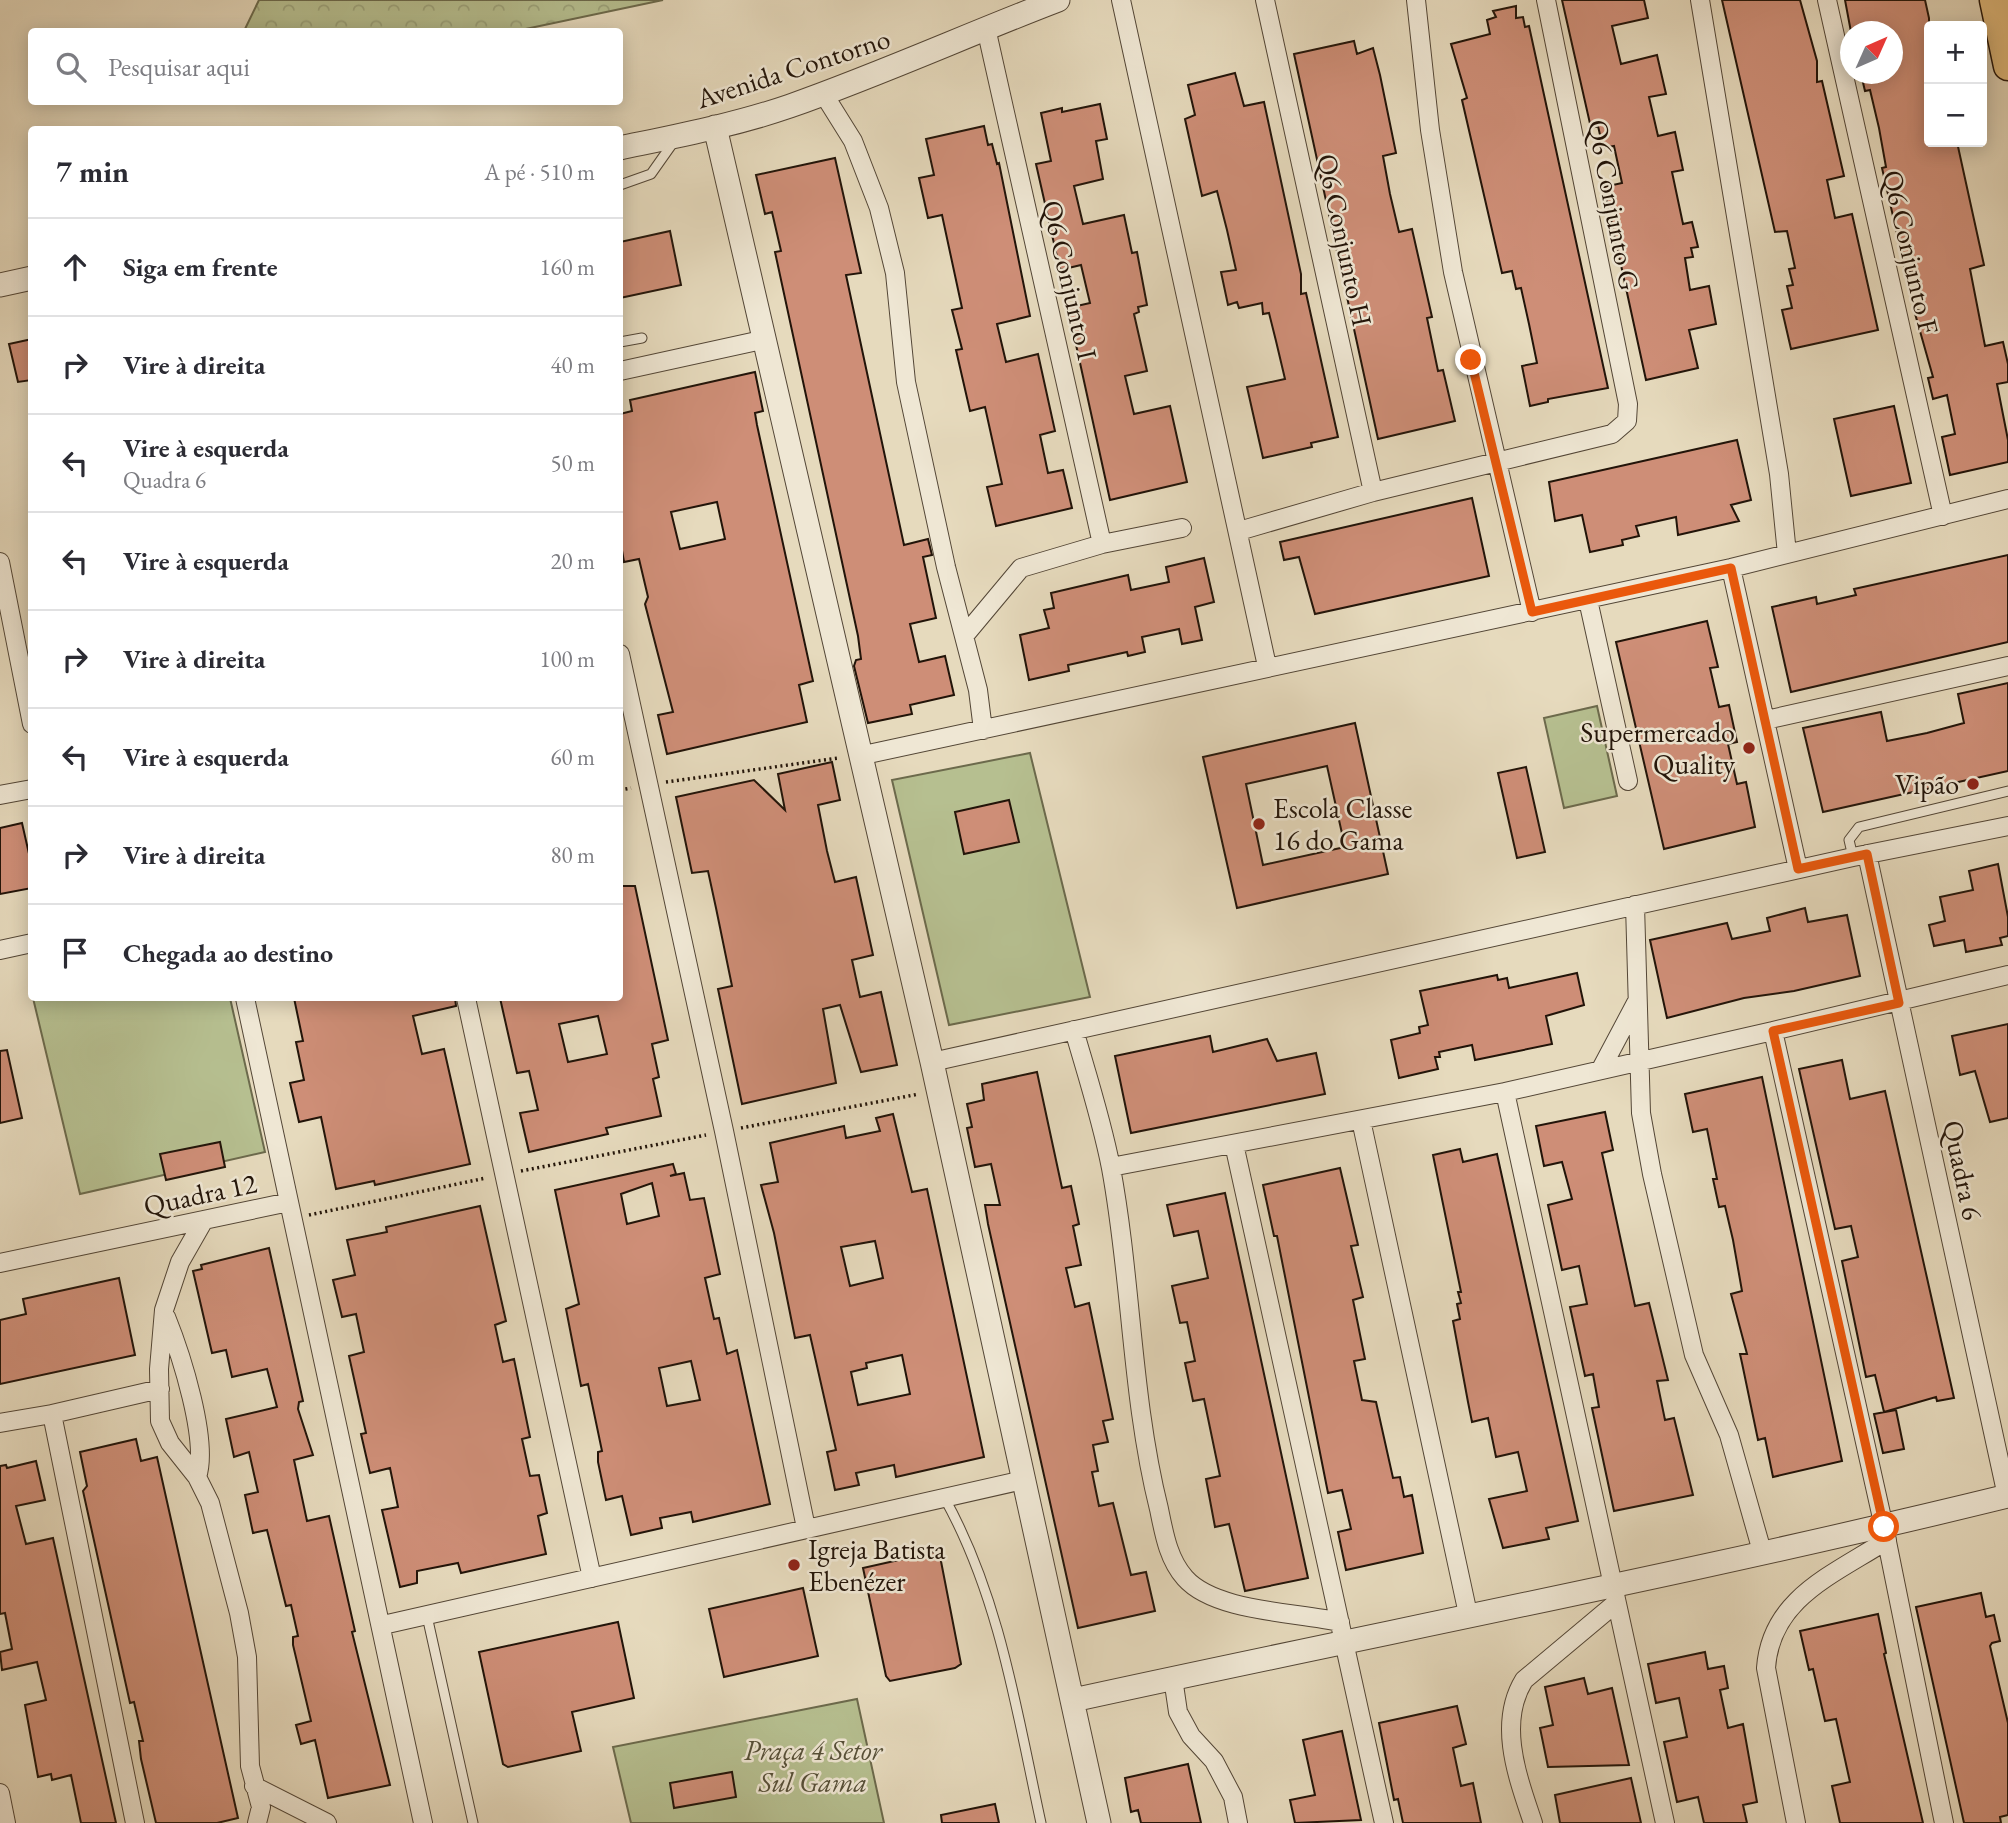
<!DOCTYPE html>
<html lang="pt">
<meta charset="utf-8">
<style>
:root{--surface:#fff;--page:#f2f2f3;--text:#2b2b33;--muted:#7c7c81;--line:#e1e1e2}
body{margin:0;font-family:"EB Garamond",serif;background:var(--page);color:var(--text)}
.controls{position:absolute;right:21px;top:21px;display:grid;overflow:hidden;border-radius:7px;box-shadow:0 4px 18px #0003}
.controls button{width:63px;height:63px;display:grid;place-items:center;padding:0;border:0;border-bottom:2px solid var(--line);background:var(--surface);color:var(--text);font:35px sans-serif}
.compass{position:absolute;left:1840px;top:21px;width:63px;height:63px;border-radius:50%;background:var(--surface);box-shadow:0 4px 18px #0003;rotate:45deg}
.stop{position:absolute;width:21px;height:21px;margin:-16px;border:5px solid #ea580c;border-radius:50%;background:#fff}
.stop.end{background:#ea580c;border-color:#fff;box-shadow:0 2px 7px #0008}
.list{margin:0;padding:0;list-style:none}
h2{display:flex;justify-content:space-between;align-items:center;height:91px;margin:0;padding:0 28px;font-size:30px}
h2 small{font-size:23px;font-weight:400;color:var(--muted)}
.list li{display:grid;grid-template-columns:46px 1fr auto;gap:21px;align-items:center;box-sizing:border-box;height:98px;padding:0 28px;border-top:2px solid var(--line)}
.list b{display:block;font-size:26px;white-space:nowrap}
.list p{margin:0;font-size:23px;white-space:nowrap;color:var(--muted)}
.list em{font-size:23px;font-style:normal;color:var(--muted)}
.icon{flex:none;width:38px;height:38px;fill:none;stroke:currentColor;stroke-width:2;stroke-linecap:round;stroke-linejoin:round}
.map{position:relative;flex:none;width:2008px;height:1823px;overflow:hidden}
.search{position:absolute;background:var(--surface);box-shadow:0 4px 18px #0003;left:28px;top:28px;width:595px;height:77px;display:flex;align-items:center;gap:18px;box-sizing:border-box;padding:0 24px;border-radius:7px;color:var(--muted);font-size:26px}
.panel{position:absolute;background:var(--surface);box-shadow:0 4px 18px #0003;left:28px;top:126px;width:595px;height:875px;border-radius:7px}
.map>svg:first-child{display:block}
.forest{fill:url(#forest-crowns);stroke:#6c6a4c;stroke-width:2}
.park{fill:#b6bf90;stroke:#6c6a4c;stroke-width:2}
.building{fill:#ce8e77;stroke:#221409;stroke-width:2;fill-rule:evenodd}
.lines{fill:none;stroke-linecap:round;stroke-linejoin:round}
.service-casing{stroke:#534636;stroke-width:11}
.minor-casing{stroke:#534636;stroke-width:20}
.tertiary-casing{stroke:#534636;stroke-width:25}
.primary-casing{stroke:#221409;stroke-width:31}
.path{stroke:#221409;stroke-width:3.5;stroke-dasharray:2 3.5;stroke-linecap:butt}
.service{stroke:#efe7d4;stroke-width:9}
.minor{stroke:#efe7d4;stroke-width:18}
.tertiary{stroke:#efe7d4;stroke-width:23}
.primary{stroke:#e3bd7e;stroke-width:28}
.route{stroke:#ea580c;stroke-width:9}
.poi-dot{fill:#8f2418;stroke:#efe7d4;stroke-width:2.5}
.labels{text-anchor:middle;dominant-baseline:central;stroke-width:5;stroke-linejoin:round;paint-order:stroke}
.street-label{font-size:28px;fill:#221409;stroke:#efe7d4}
.poi-label{font-size:28px;fill:#221409;stroke:#efe7d4;text-anchor:end}
.park-label{font-size:28px;font-style:italic;fill:#565038;stroke:#efe7d4}
</style>
<div class="map">
<svg width="2008" height="1823" viewBox="0 0 2008 1823">
<defs>
<pattern id="forest-crowns" width="20" height="18" patternUnits="userSpaceOnUse" patternTransform="scale(1.75)"><rect width="20" height="18" fill="#b6bf90"/><path d="M2 6a3 3 0 1 1 6 0M12 15a3 3 0 1 1 6 0" fill="none" stroke="#9ca37b"/></pattern>
</defs>
<rect width="100%" height="100%" fill="#e6dabd"/>
<filter id="stains"><feTurbulence type="fractalNoise" baseFrequency=".00286" numOctaves="4"/><feColorMatrix values="0 0 0 0 .2 0 0 0 0 .09 0 0 0 0 .02 0 0 0 .5 -.17"/></filter>
<radialGradient id="worn" r=".72"><stop offset=".6" stop-color="#630" stop-opacity="0"/><stop offset="1" stop-color="#630" stop-opacity=".3"/></radialGradient>
<path class="forest" d="M259,0H663L516,31H244Z"/>
<path class="park" d="M1597,706L1617,796L1564,808L1544,718Z
M1030,753L1090,997L949,1025L892,780Z
M33,998H230L265,1152L80,1194Z
M857,1699L884,1823H631L613,1747Z"/>
<path class="building" d="M1562,0H1644L1648,18L1612,26L1621,64L1657,55L1666,94L1649,97L1658,136L1675,132L1683,170L1672,172L1683,224L1692,222L1698,247L1691,248L1693,257L1685,258L1690,290L1709,286L1716,324L1689,330L1698,368L1646,380L1604,187L1622,183L1614,146L1603,148L1598,126L1591,128Z
M1722,0H1800L1817,61V82L1822,81L1844,176L1827,180L1835,218L1852,214L1878,330L1791,349L1782,310L1792,308L1787,286L1793,285L1789,269L1795,268L1787,231L1775,232Z
M1845,0H1925L1929,18V142H1957L1984,265L1970,269L1985,346L2003,342L2008,364V382L1997,384L2008,440V462L1950,475L1942,437L1955,434L1947,395L1933,399L1928,378L1933,377L1914,310H1926L1916,271L1906,273L1882,168L1886,167L1879,128L1870,90L1865,91L1861,74H1893V32H1851Z
M1516,6V18L1523,17L1525,27L1529,26L1608,388L1548,399V402L1530,406L1522,366L1537,363L1529,324L1521,288L1516,289L1512,271L1502,273L1462,100L1467,98L1451,44L1490,34L1487,20L1496,17L1493,11Z
M1354,41L1357,54L1373,48L1380,75L1396,153L1383,156L1390,194L1399,232L1412,229L1432,317L1427,318L1438,371L1443,370L1455,421L1378,439L1294,54Z
M1235,73L1244,106L1264,102L1301,274V294L1306,293L1338,437L1311,443L1312,447L1263,458L1247,387L1285,379L1276,341L1269,313L1263,314L1262,303L1239,308L1237,302L1228,305L1221,272L1236,270L1227,230L1217,191L1202,196L1185,119L1195,115L1188,85Z
M1100,104L1107,139L1096,141L1103,179L1074,186L1083,224L1124,215L1132,253L1137,252L1147,305L1138,307L1139,312L1134,314L1147,371L1125,376L1134,414L1170,406L1187,482L1110,500L1068,308L1090,303L1081,265L1060,270L1036,164L1051,161L1041,113L1062,108V112Z
M984,126L988,145L992,144L997,164L999,163L1030,316L997,324L1006,362L1038,354L1055,431L1040,435L1048,473L1063,470L1072,508L996,526L987,487L1002,484L985,407L970,411L956,350L962,349L952,310L962,308L942,215L928,218L919,178L934,175L926,139Z
M835,158L861,273L846,275L904,545L928,539L932,555L923,557L936,618L910,624L919,662L945,656L954,695L910,705L912,714L868,723L854,666L856,660L861,659L858,636L775,252L781,251L772,212L765,214L756,175Z
M670,231L681,285L620,298V242Z
M32,339V380L18,382L9,344Z
M755,372L763,411L755,413L757,425L813,681L799,685L807,722L667,754L658,715L673,712L645,604L648,597L639,559L624,562L620,539V414L632,411L630,400ZM717,502L725,539L680,549L671,512Z
M1894,406L1911,483L1851,496L1834,419Z
M1737,440L1751,500L1731,505L1739,521L1678,535L1676,517L1636,526L1639,536L1622,540L1623,545L1590,552L1582,515L1555,521L1549,482Z
M1472,498L1489,576L1315,614L1299,557L1284,560L1280,542Z
M2008,555V642L1791,692L1772,607L1816,597L1817,604L1856,595L1854,589Z
M1204,558L1214,602L1195,607L1202,640L1182,644L1179,629L1142,637L1145,652L1128,656L1127,652L1068,665L1069,671L1029,680L1020,635L1049,628L1044,610L1054,608L1051,593L1128,575L1131,590L1169,582L1166,567Z
M1707,621L1718,667L1710,668L1719,707L1729,705L1737,742L1728,744L1737,784L1746,782L1755,827L1664,849L1616,642Z
M2008,683V771L1823,812L1803,728L1881,712L1887,741L1927,733L1964,723L1958,694Z
M1355,723L1388,874L1237,908L1203,757ZM1327,766L1345,847L1263,865L1246,784Z
M832,762L840,800L818,805L827,851L835,882L856,877L873,955L852,960L860,997L881,992L897,1065L861,1072L840,1005L823,1009L836,1083L742,1104L718,989L732,986L716,908L708,871L692,873L676,797L754,780L785,810L778,774Z
M1526,767L1545,852L1517,858L1498,773Z
M1009,800L1019,842L964,854L955,812Z
M22,823L32,867V888L0,894V828Z
M1998,864L2008,917V936L2000,938L2002,945L1966,952L1964,940L1934,946L1929,925L1945,921L1940,897L1973,890L1969,871Z
M620,886H635L668,1040L652,1044L659,1077L653,1079L661,1116L606,1128L608,1134L529,1152L520,1113L538,1110L529,1071L517,1073L500,998H620ZM598,1016L607,1054L568,1062L559,1024Z
M1805,908L1808,922L1847,915L1860,976L1794,991L1744,998L1667,1018L1650,940L1727,923L1732,939L1770,931L1767,918Z
M1577,973L1584,1005L1546,1016L1552,1044L1475,1060L1472,1045L1439,1052L1440,1057H1435L1438,1069L1399,1078L1391,1040L1420,1033L1419,1027L1428,1025L1420,991L1497,975L1498,980L1507,978L1509,988Z
M294,998H455L456,1006L413,1016L422,1054L444,1049L470,1164L375,1185L374,1181L336,1189L321,1117L299,1122L290,1083L304,1080L296,1042L303,1041Z
M2008,1024V1118L1990,1122L1975,1071L1960,1075L1952,1036Z
M1210,1036L1213,1052L1267,1039L1277,1061L1316,1053L1325,1094L1131,1133L1115,1056Z
M7,1050L22,1118L0,1123V1051Z
M1842,1060L1850,1099L1885,1091L1954,1398L1937,1401L1936,1397L1884,1412L1875,1375L1866,1377L1842,1261L1858,1257L1851,1226L1835,1229L1799,1069Z
M1037,1072L1062,1188L1071,1186L1079,1224L1073,1226L1081,1265L1066,1268L1075,1307L1089,1303L1113,1419L1103,1421L1108,1442L1093,1445L1098,1471L1092,1472L1099,1506L1113,1503L1131,1575L1146,1572L1155,1611L1078,1628L988,1224L985,1205H1000L991,1164L975,1167L967,1128L972,1127L967,1104L984,1100L982,1084Z
M1762,1077L1842,1461L1773,1477L1765,1438L1758,1440L1742,1363L1740,1354H1747L1731,1294L1742,1291L1733,1240L1725,1206L1719,1207L1713,1179H1717L1707,1129L1693,1132L1685,1094Z
M1605,1112L1613,1150L1602,1153L1635,1306L1649,1303L1668,1380L1657,1381L1665,1420L1674,1418L1693,1495L1614,1511L1592,1408L1599,1407L1593,1374L1585,1376L1570,1307L1587,1304L1579,1266L1562,1270L1548,1205L1572,1199L1562,1162L1544,1166L1536,1126Z
M893,1114L912,1192L927,1189L984,1457L896,1477L894,1465L856,1473L859,1485L835,1490L827,1452L836,1450L810,1335L795,1338L774,1233L761,1185L778,1182L770,1143L844,1126L846,1138L880,1131L876,1118ZM875,1241L883,1278L850,1286L841,1247ZM902,1355L910,1394L858,1405L851,1372L867,1368L866,1363Z
M220,1142L225,1167L166,1180L160,1154Z
M1460,1149L1463,1162L1497,1154L1578,1521L1546,1528L1549,1539L1503,1548L1489,1499L1527,1491L1518,1452L1496,1457L1488,1418L1472,1422L1468,1402L1453,1321L1460,1319L1457,1304L1461,1303L1458,1292H1461L1433,1155Z
M673,1164L676,1174L670,1176L684,1173L690,1200L704,1198L720,1274L705,1278L714,1319L719,1318L727,1354L737,1350L770,1504L693,1522L691,1512L660,1518L662,1528L631,1535L622,1496L606,1500L598,1462V1452L602,1451L588,1384L581,1386L566,1309L579,1304L555,1190ZM652,1183L659,1216L627,1224L621,1194ZM691,1361L700,1400L667,1406L659,1368Z
M1340,1168L1358,1245L1351,1246L1363,1297L1353,1300L1365,1359L1354,1361L1362,1400L1376,1402L1393,1478L1400,1477L1404,1497L1412,1495L1423,1553L1346,1570L1338,1532L1351,1529L1342,1490L1328,1493L1277,1236H1274L1263,1185Z
M1225,1193L1308,1578L1245,1591L1229,1524L1215,1527L1206,1479L1220,1476L1204,1399L1193,1401L1185,1363L1195,1361L1187,1322L1180,1323L1172,1286L1208,1278L1198,1231L1174,1236L1167,1205Z
M480,1206L506,1321L495,1325L503,1362L514,1359L530,1437L522,1439L530,1476L539,1475L547,1513L538,1516L546,1554L461,1573L458,1563L417,1571V1583L400,1587L382,1510L398,1507L390,1468L370,1473L361,1434L366,1433L349,1356L364,1352L356,1314L342,1317L333,1280L355,1275L347,1240L387,1232L386,1227Z
M269,1248L303,1401L299,1402L298,1409L313,1455L294,1460L307,1521L329,1516L355,1631L352,1632L390,1785L328,1798L315,1740L301,1744L296,1725L311,1721L293,1645V1637L298,1636L291,1605L286,1606L267,1530L253,1533L245,1495L258,1492L249,1452L234,1457L226,1419L277,1407L267,1369L232,1377L226,1350L212,1353L193,1271L202,1269L201,1265Z
M119,1278L135,1355L0,1384V1320L26,1314L23,1299Z
M1896,1410L1904,1449L1883,1453L1874,1414Z
M136,1439L141,1461L157,1457L238,1818L217,1823H156L141,1759L139,1741H143L134,1702L130,1703L83,1491L87,1486L80,1452Z
M36,1461L45,1500L16,1506L26,1544L53,1538L116,1823H81L71,1775L52,1780L51,1774L38,1777L25,1705L46,1700L37,1662L2,1670L0,1652L12,1649L5,1613L0,1614V1466L6,1465L7,1468Z
M939,1551L961,1664L955,1668L890,1681L886,1676L863,1568Z
M803,1588L818,1656L724,1677L709,1609Z
M1981,1593L1986,1617L1994,1615L2000,1641L1992,1643L1990,1646L2008,1723V1815L2000,1817L2001,1823H1964L1916,1607Z
M1878,1614L1886,1653L1884,1654L1923,1823H1840L1832,1786L1850,1782L1836,1719L1825,1721L1813,1669L1809,1670L1800,1631Z
M618,1622L634,1698L572,1712L581,1751L508,1767L503,1764L479,1652Z
M1705,1652L1708,1669L1724,1666L1728,1688L1720,1690L1728,1728L1743,1724L1757,1802L1743,1805L1747,1823H1704L1698,1797L1677,1802L1664,1742L1687,1737L1679,1698L1656,1703L1648,1664Z
M1584,1678L1588,1694L1612,1688L1629,1765L1548,1767L1540,1728L1553,1725L1545,1687Z
M1457,1706L1466,1744L1453,1748L1461,1786L1473,1783L1481,1823H1403L1398,1799L1394,1800L1379,1723Z
M1342,1731L1361,1820L1295,1823L1290,1800L1315,1795L1303,1740Z
M1188,1764L1201,1823H1141L1138,1810L1131,1812L1125,1778Z
M732,1772L736,1797L674,1808L670,1783Z
M1631,1778L1641,1823H1560L1555,1795Z
M995,1804L999,1823H942L941,1815Z"/>
<g class="lines">
<defs>
<path id="service" d="M620,185L651,174L675,140
M620,342L642,338
M1853,857L1849,840L1859,827L2008,791
M945,1499C1000,1598 1017,1713 1041,1823
M427,1616L473,1823"/>
<path id="minor" d="M1121,0L1267,666
M1265,0L1373,492
M1416,0L1430,130L1453,272L1532,612
M1700,0L1779,474L1787,554
M1827,0L1943,516
M986,28L1102,544
M823,93L853,141L879,208L895,273L906,382L946,567L978,690L983,730
M620,371L766,339
M1239,531L1373,492L1612,434L1627,421L1628,404L1546,0
M0,562L32,724
M1731,568L1798,869
M1588,600L1628,781
M965,635L1021,568L1102,544L1182,528
M620,654L724,1131L806,1528
M1766,720L2008,666
M859,756L1731,568L2008,499
M0,795L32,789
M1867,854L2007,1496
M1635,905L1641,1113L1652,1174L1694,1355L1729,1435L1763,1555
M0,950L32,943
M245,998L423,1823
M466,998L592,1578
M1074,1030C1087,1075 1102,1121 1111,1168C1132,1281 1131,1397 1159,1509C1164,1533 1168,1559 1185,1578C1215,1612 1296,1612 1340,1622
M932,1062L1853,857L2008,826
M1601,1069L1636,1003
M1361,1120L1468,1614
M1234,1144L1384,1823
M1111,1167L1505,1092
M204,1220L180,1262L164,1310L159,1369L160,1421L170,1443L197,1477L210,1503L239,1613L247,1657L250,1766L261,1807L257,1823
M0,1263L289,1202
M166,1317C181,1354 209,1441 197,1477
M0,1423L52,1414
M383,1625L1023,1480
M1173,1678L1178,1712L1191,1736L1214,1761L1233,1797L1238,1823
M254,1786L327,1823
M0,1793L6,1823
M135,1823L52,1414L160,1389
M1533,1823C1518,1778 1497,1724 1524,1680L1616,1603
M1665,1823L1505,1092L1773,1031
M1796,1823L1766,1668C1771,1598 1833,1575 1887,1540
M1944,1823L1884,1527L1773,1031L2008,975"/>
<path id="tertiary" d="M715,127L932,1062L1099,1823
M620,148C677,136 735,125 790,106C881,74 969,34 1058,0
M0,285L32,278
M1073,1700C1384,1632 1698,1572 2008,1496"/>
<path id="primary" d="M1994,0L2008,66"/>
</defs>
<use href="#service" class="service-casing"/>
<use href="#minor" class="minor-casing"/>
<use href="#tertiary" class="tertiary-casing"/>
<use href="#primary" class="primary-casing"/>
<path class="path" d="M666,782L839,758
M620,790L631,788
M741,1128L919,1094
M521,1171L706,1135
M309,1215L486,1178"/>
<use href="#service" class="service"/>
<use href="#minor" class="minor"/>
<use href="#tertiary" class="tertiary"/>
<use href="#primary" class="primary"/>
</g>
<g class="lines">
<path class="route" d="M1471,360L1532,612L1731,568L1798,869L1867,854L1899,1003L1773,1031L1884,1527"/>
</g>
<g class="poi-dot">
<circle cx="1749" cy="748" r="7"/>
<circle cx="1973" cy="784" r="7"/>
<circle cx="1259" cy="824" r="7"/>
<circle cx="794" cy="1565" r="7"/>
</g>
<g class="labels">
<g class="street-label">
<text transform="translate(793 68) rotate(-18)">Avenida Contorno</text>
<text transform="translate(1614 205) rotate(79)">Q6 Conjunto G</text>
<text transform="translate(1345 240) rotate(78)">Q6 Conjunto H</text>
<text transform="translate(1911 252) rotate(77)">Q6 Conjunto F</text>
<text transform="translate(1070 280) rotate(77)">Q6 Conjunto I</text>
<text transform="translate(1963 1170) rotate(78)">Quadra 6</text>
<text transform="translate(200 1194) rotate(-12)">Quadra 12</text>
</g>
<g class="poi-label">
<text x="1735" y="732">Supermercado<tspan x="1735" dy="32">Quality</tspan></text>
<text x="1959" y="784">Vipão</text>
<text x="1273" y="808" text-anchor="start">Escola Classe<tspan x="1273" dy="32">16 do Gama</tspan></text>
<text x="808" y="1549" text-anchor="start">Igreja Batista<tspan x="808" dy="32">Ebenézer</tspan></text>
</g>
<g class="park-label">
<text x="813" y="1750">Praça 4 Setor<tspan x="813" dy="32">Sul Gama</tspan></text>
</g>
</g>
<rect width="100%" height="100%" filter="url(#stains)"/>
<rect width="100%" height="100%" fill="url(#worn)"/>
</svg>
<div class="controls">
<button>+</button>
<button>−</button>
</div>
<svg class="compass" viewBox="-18 -18 36 36"><path d="M0-13l5 13h-10z" fill="#e53935"/><path d="M0 13l5-13h-10z" fill="#7c7c81"/></svg>
<div class="stop" style="left:1884px;top:1527px"></div>
<div class="stop end" style="left:1471px;top:360px"></div>
<div class="search"><svg class="icon" aria-label="search" viewBox="0 0 24 24"><circle cx="10" cy="10" r="6"/><path d="M15 15l6 6"/></svg>Pesquisar aqui</div>
<section class="panel">
<h2>7 min<small>A pé · 510 m</small></h2>
<ul class="list">
<li><svg class="icon" aria-label="ahead" viewBox="0 0 24 24"><path d="M12 20V5M6 11l6-6 6 6"/></svg><div><b>Siga em frente</b></div><em>160 m</em></li>
<li><svg class="icon" aria-label="right" viewBox="0 0 24 24"><path d="M7 20v-9h11M14 6l5 5-5 5"/></svg><div><b>Vire à direita</b></div><em>40 m</em></li>
<li><svg class="icon" aria-label="left" viewBox="0 0 24 24"><path d="M17 20v-9H6M10 6l-5 5 5 5"/></svg><div><b>Vire à esquerda</b><p>Quadra 6</p></div><em>50 m</em></li>
<li><svg class="icon" aria-label="left" viewBox="0 0 24 24"><path d="M17 20v-9H6M10 6l-5 5 5 5"/></svg><div><b>Vire à esquerda</b></div><em>20 m</em></li>
<li><svg class="icon" aria-label="right" viewBox="0 0 24 24"><path d="M7 20v-9h11M14 6l5 5-5 5"/></svg><div><b>Vire à direita</b></div><em>100 m</em></li>
<li><svg class="icon" aria-label="left" viewBox="0 0 24 24"><path d="M17 20v-9H6M10 6l-5 5 5 5"/></svg><div><b>Vire à esquerda</b></div><em>60 m</em></li>
<li><svg class="icon" aria-label="right" viewBox="0 0 24 24"><path d="M7 20v-9h11M14 6l5 5-5 5"/></svg><div><b>Vire à direita</b></div><em>80 m</em></li>
<li><svg class="icon" aria-label="arrive" viewBox="0 0 24 24"><path d="M6 21V4h12l-3 4 3 4H6"/></svg><div><b>Chegada ao destino</b></div></li>
</ul>
</section>
</div>
